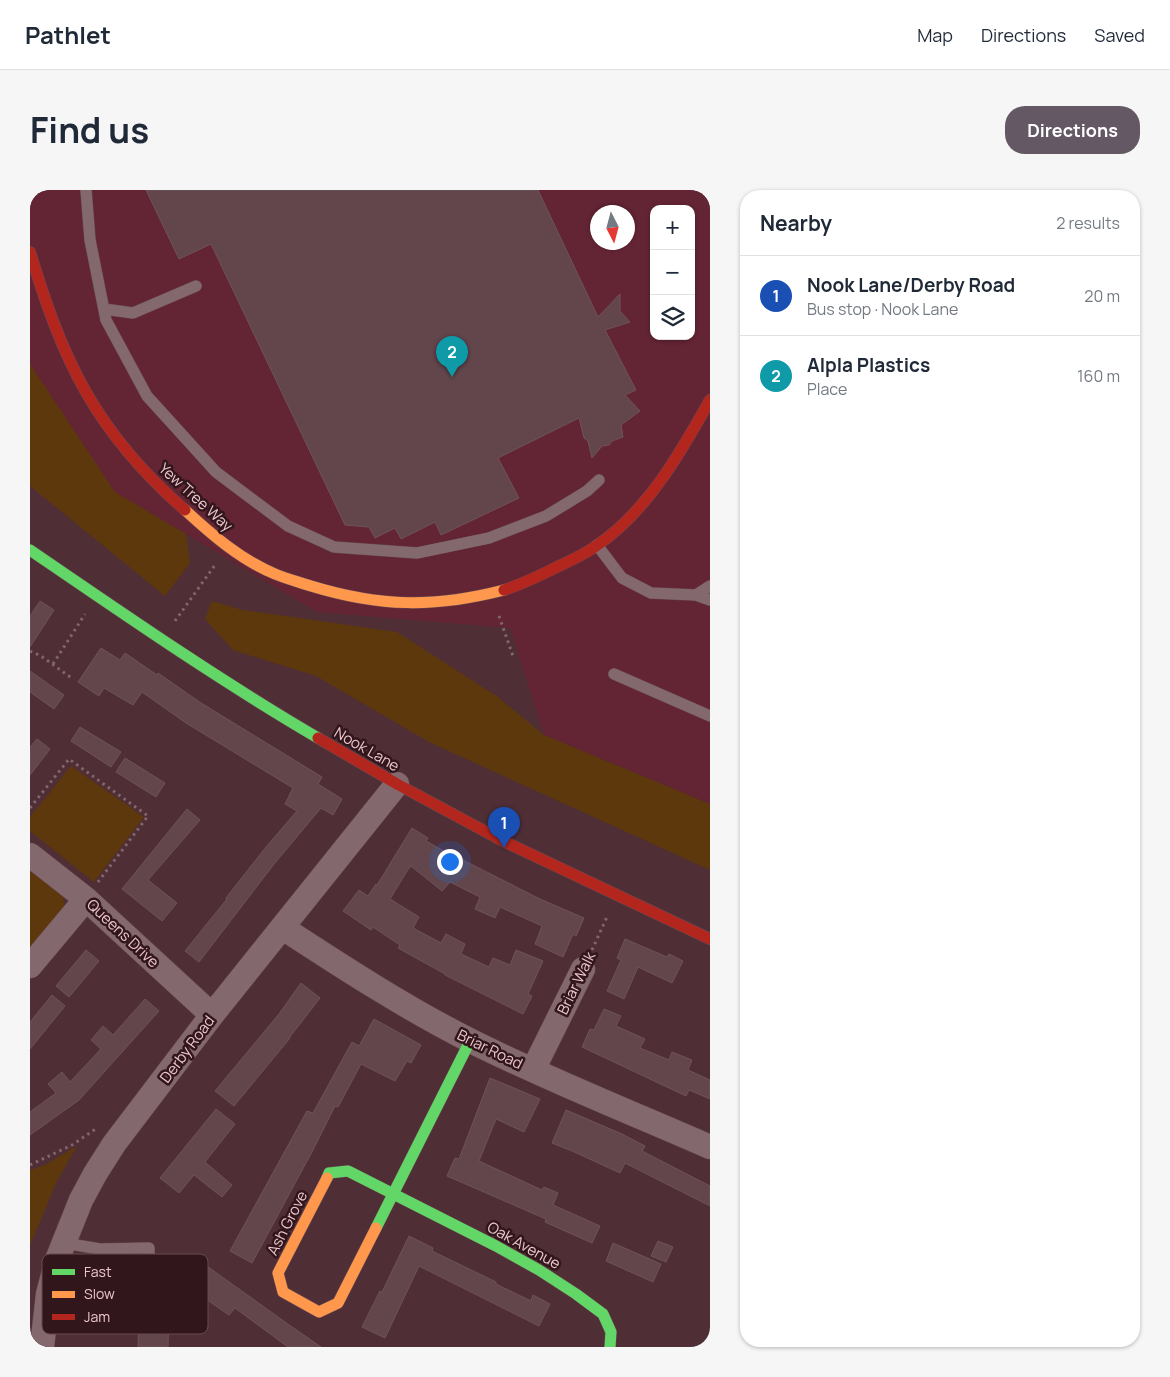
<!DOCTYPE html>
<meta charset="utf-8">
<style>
:root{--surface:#fff;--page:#f6f6f7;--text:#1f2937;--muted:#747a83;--line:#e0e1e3;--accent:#635863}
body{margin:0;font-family:Manrope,sans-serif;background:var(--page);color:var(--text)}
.controls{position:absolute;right:15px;top:15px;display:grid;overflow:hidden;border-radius:10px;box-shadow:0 1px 4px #0004}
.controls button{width:45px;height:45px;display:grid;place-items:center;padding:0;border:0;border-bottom:1px solid var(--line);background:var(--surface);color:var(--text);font:25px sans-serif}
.compass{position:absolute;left:560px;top:15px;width:45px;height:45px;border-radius:50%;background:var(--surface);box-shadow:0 1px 4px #0004;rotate:174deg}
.you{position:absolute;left:419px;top:671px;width:18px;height:18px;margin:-12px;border:4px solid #fff;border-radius:50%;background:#1a73e8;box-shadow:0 0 0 8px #1a73e833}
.badge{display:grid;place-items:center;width:32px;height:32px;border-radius:50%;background:var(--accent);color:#fff;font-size:16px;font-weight:700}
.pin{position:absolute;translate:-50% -41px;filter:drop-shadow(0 1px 2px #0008)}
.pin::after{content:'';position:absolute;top:26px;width:18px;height:15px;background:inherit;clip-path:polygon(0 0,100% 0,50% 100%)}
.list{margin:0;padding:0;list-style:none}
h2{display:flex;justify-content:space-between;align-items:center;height:65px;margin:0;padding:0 20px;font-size:21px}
h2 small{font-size:16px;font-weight:400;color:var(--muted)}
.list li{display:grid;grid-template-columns:32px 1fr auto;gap:15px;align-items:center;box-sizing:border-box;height:80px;padding:0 20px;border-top:1px solid var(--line)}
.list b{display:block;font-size:19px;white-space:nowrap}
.list p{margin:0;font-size:16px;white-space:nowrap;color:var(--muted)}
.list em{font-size:16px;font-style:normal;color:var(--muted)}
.icon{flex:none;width:28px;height:28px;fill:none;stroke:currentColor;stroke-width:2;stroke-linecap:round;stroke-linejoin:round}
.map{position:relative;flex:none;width:680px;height:1157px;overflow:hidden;border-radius:20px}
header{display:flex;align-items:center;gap:30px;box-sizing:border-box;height:70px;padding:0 25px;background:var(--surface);border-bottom:1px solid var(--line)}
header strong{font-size:24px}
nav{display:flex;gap:28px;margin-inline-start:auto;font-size:18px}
.intro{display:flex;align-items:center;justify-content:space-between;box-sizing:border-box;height:120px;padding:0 30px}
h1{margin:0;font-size:35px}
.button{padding:12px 22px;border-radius:20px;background:var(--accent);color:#fff;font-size:18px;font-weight:700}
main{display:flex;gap:30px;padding:0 30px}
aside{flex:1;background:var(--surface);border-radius:20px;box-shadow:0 1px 4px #0004}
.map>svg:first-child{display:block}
.built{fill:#632434;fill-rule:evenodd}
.green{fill:#5d380c}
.building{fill:#62464c;stroke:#6f535a}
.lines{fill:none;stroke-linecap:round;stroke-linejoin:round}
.lane-casing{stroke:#6a4c53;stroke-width:12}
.street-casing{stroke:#6a4c53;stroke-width:25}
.fast-casing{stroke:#6a4c53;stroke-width:12}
.slow-casing{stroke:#6a4c53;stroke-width:12}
.jam-casing{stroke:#6a4c53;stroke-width:12}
.path{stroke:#80676d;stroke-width:3;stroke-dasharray:2.5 4;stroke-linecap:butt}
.lane{stroke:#83696e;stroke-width:11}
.street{stroke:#83696e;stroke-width:24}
.fast{stroke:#63d668;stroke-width:11}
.slow{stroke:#ff974d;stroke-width:11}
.jam{stroke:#b3261e;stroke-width:11}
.labels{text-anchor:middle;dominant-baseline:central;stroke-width:5;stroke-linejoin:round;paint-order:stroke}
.street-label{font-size:15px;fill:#edc6cc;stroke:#31161c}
.key{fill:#31161c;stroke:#694b51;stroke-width:1}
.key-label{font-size:14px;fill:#edc6cc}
</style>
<header>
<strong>Pathlet</strong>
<nav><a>Map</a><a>Directions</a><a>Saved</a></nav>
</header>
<div class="intro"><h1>Find us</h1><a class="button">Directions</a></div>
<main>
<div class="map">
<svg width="680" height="1157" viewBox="0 0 680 1157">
<rect width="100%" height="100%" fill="#4f2e36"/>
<path class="built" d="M0,0H680V614L514,545L480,438L287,422L85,302L0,174ZM624,19H661V146H624ZM568,22H598V52H568Z"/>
<path class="green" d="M0,174L85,302L156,344L160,373L135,406L0,296Z
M182,411L213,420L367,442L468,507L514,545L680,614V680L399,552L286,486L203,460L175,429Z
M41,576L114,627L64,692L0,641V627Z
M0,679L33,704L35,723L0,764Z
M47,956L27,991L0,1055V980L15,975Z"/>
<path class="building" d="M116,0H508L568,127L590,104V121L600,132L575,140L606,200L595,205L610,221L591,235L593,247L582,251L579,255L572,256L562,268L558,251L554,248L549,228L468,268L489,308L411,345L405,332L371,349L365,338L345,348L339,337L315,335L181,54L149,69Z
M10,411L24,420L0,457V426Z
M71,458L90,470L95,463L127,485L128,483L171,513L292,587L288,594L312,609L303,625L291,618L244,674L169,772L155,761L197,709L196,708L236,657L267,621L255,614L263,598L156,533L112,502L103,515L74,498L69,506L48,492Z
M0,481L34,505L24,519L0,502Z
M50,537L91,562L81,577L41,551Z
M7,549L20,559L0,585V557Z
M95,568L135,593L126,607L86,582Z
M157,619L170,630L118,690L147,713L132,731L92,699Z
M382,638L398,648L396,651L428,669L429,668L510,709L554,728L546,746L543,744L533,767L505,754L512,736L470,717L465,728L445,719L450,707L420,692L412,701L381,676L377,681L360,709L389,727L383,738L411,753L416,744L435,754L431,764L459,777L463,768L480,775L486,760L513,771L498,804L502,806L493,824L415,785V784L368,758L370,755L343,737L341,740L313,721L329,700L338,706L346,694L347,695Z
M595,749L637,767L639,764L653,771L642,793L608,777L594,809L577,801L591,770L587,768Z
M56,760L69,771L39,807L26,796Z
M271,793L290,808L259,848H260L204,916L185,901L249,824Z
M22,805L35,816L0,859V832Z
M115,809L129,821L49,910L0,945V922L26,903L18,894L32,882L40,892L71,859L61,850L73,836L83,845Z
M574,819L591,826L586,836L615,849L610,858L639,870L642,862L662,870L658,880L680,890V909L659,900L656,906L552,857L560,839L564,840Z
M344,829L391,855L381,873L377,871L365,891L331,874L308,917L305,916L283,960L222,1073L200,1061L277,921L283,923L322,852L329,856Z
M460,888L510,909L494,942L466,929L449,971L512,1000L514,997L528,1003L523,1015L570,1036L562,1053L515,1032L516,1029L417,986L425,968L429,969Z
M186,919L205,934L175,972L202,995L192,1007L164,985L149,1003L130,988Z
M536,920L592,944L615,956L612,961L680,996V1016L595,973L590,983L542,961L522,953Z
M379,1046L403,1058L402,1061L466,1092V1094L501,1111L503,1105L520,1114L509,1136L389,1076L355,1148L332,1137L350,1101L352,1102Z
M628,1051L643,1057L636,1072L621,1066Z
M583,1053L631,1074L623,1092L576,1071Z
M167,1069L255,1132L291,1157H258L205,1118L199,1125L170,1105V1120L139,1119L138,1157H108L109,1118H106L107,1087L161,1088Z"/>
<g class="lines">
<defs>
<path id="lane" d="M56,0L60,50L76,130L117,206L186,282L258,336L304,357L387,363L459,348L516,326L557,301L569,290
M74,119L103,123L166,96
M567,355L592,388L621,403L666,405L680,396
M666,405L680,410
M584,484L680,526
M34,1053L70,1059L119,1058V1076"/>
<path id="street" d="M0,665L56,709L182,825
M253,738C314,778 376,818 441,851C519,890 600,922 680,957
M0,776L56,709
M503,880L553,779
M12,1157L18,1104L27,1070L51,1010L65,984L84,954L182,825L367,594"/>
<path id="fast" d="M0,360C95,425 189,490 288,548
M297,988L299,983L318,981L466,1056L509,1080L546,1104L573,1124L581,1142L580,1157
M346,1038L440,851"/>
<path id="slow" d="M155,320C182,345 211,370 245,384C257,389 269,392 281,396C350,417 404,418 474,400
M297,988L248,1083L253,1102L289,1122L308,1113L346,1038"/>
<path id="jam" d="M0,62C15,111 31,159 57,204C82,247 117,287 155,320
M474,400C493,394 511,385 529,376C542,370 555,364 566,356C617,322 651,262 680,210
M288,548L367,594L473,651L680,749"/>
</defs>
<use href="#lane" class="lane-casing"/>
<use href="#street" class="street-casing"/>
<use href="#fast" class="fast-casing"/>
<use href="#slow" class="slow-casing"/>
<use href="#jam" class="jam-casing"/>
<path class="path" d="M469,426L483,466
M145,431L185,375
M0,461L11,466L43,489
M23,474L55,424
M0,618L39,569L118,626L68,692
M562,760L577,727
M0,975L42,955L67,938"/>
<use href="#lane" class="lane"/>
<use href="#street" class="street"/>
<use href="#fast" class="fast"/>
<use href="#slow" class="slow"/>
<use href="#jam" class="jam"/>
</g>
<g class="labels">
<g class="street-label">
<text transform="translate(166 307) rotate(42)">Yew Tree Way</text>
<text transform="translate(337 559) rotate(30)">Nook Lane</text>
<text transform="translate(93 743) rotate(43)">Queens Drive</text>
<text transform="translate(546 793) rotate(-64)">Briar Walk</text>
<text transform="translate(157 859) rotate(-53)">Derby Road</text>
<text transform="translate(460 859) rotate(26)">Briar Road</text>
<text transform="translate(257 1033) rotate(-63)">Ash Grove</text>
<text transform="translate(494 1055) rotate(29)">Oak Avenue</text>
</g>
</g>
<rect x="12" y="1064" width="166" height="80" rx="8" class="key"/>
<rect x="22" y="1079" width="23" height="6" fill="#63d668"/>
<rect x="22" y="1101" width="23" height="7" fill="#ff974d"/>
<rect x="22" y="1124" width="23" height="6" fill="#b3261e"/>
<g class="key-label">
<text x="54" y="1087">Fast</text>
<text x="54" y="1109">Slow</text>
<text x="54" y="1132">Jam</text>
</g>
</svg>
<div class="controls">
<button>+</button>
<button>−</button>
<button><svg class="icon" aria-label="layers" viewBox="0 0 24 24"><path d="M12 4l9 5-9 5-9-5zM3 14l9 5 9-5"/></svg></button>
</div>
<svg class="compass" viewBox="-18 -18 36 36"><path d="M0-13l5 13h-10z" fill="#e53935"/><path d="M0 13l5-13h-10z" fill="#747a83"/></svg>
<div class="you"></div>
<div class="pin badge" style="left:474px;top:658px;background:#1a4fb4">1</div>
<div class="pin badge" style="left:422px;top:187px;background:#0f9aa8">2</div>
</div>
<aside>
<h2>Nearby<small>2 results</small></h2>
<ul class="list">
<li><span class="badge" style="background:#1a4fb4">1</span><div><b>Nook Lane/Derby Road</b><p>Bus stop · Nook Lane</p></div><em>20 m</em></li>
<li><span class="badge" style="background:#0f9aa8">2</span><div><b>Alpla Plastics</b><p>Place</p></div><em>160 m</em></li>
</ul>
</aside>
</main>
